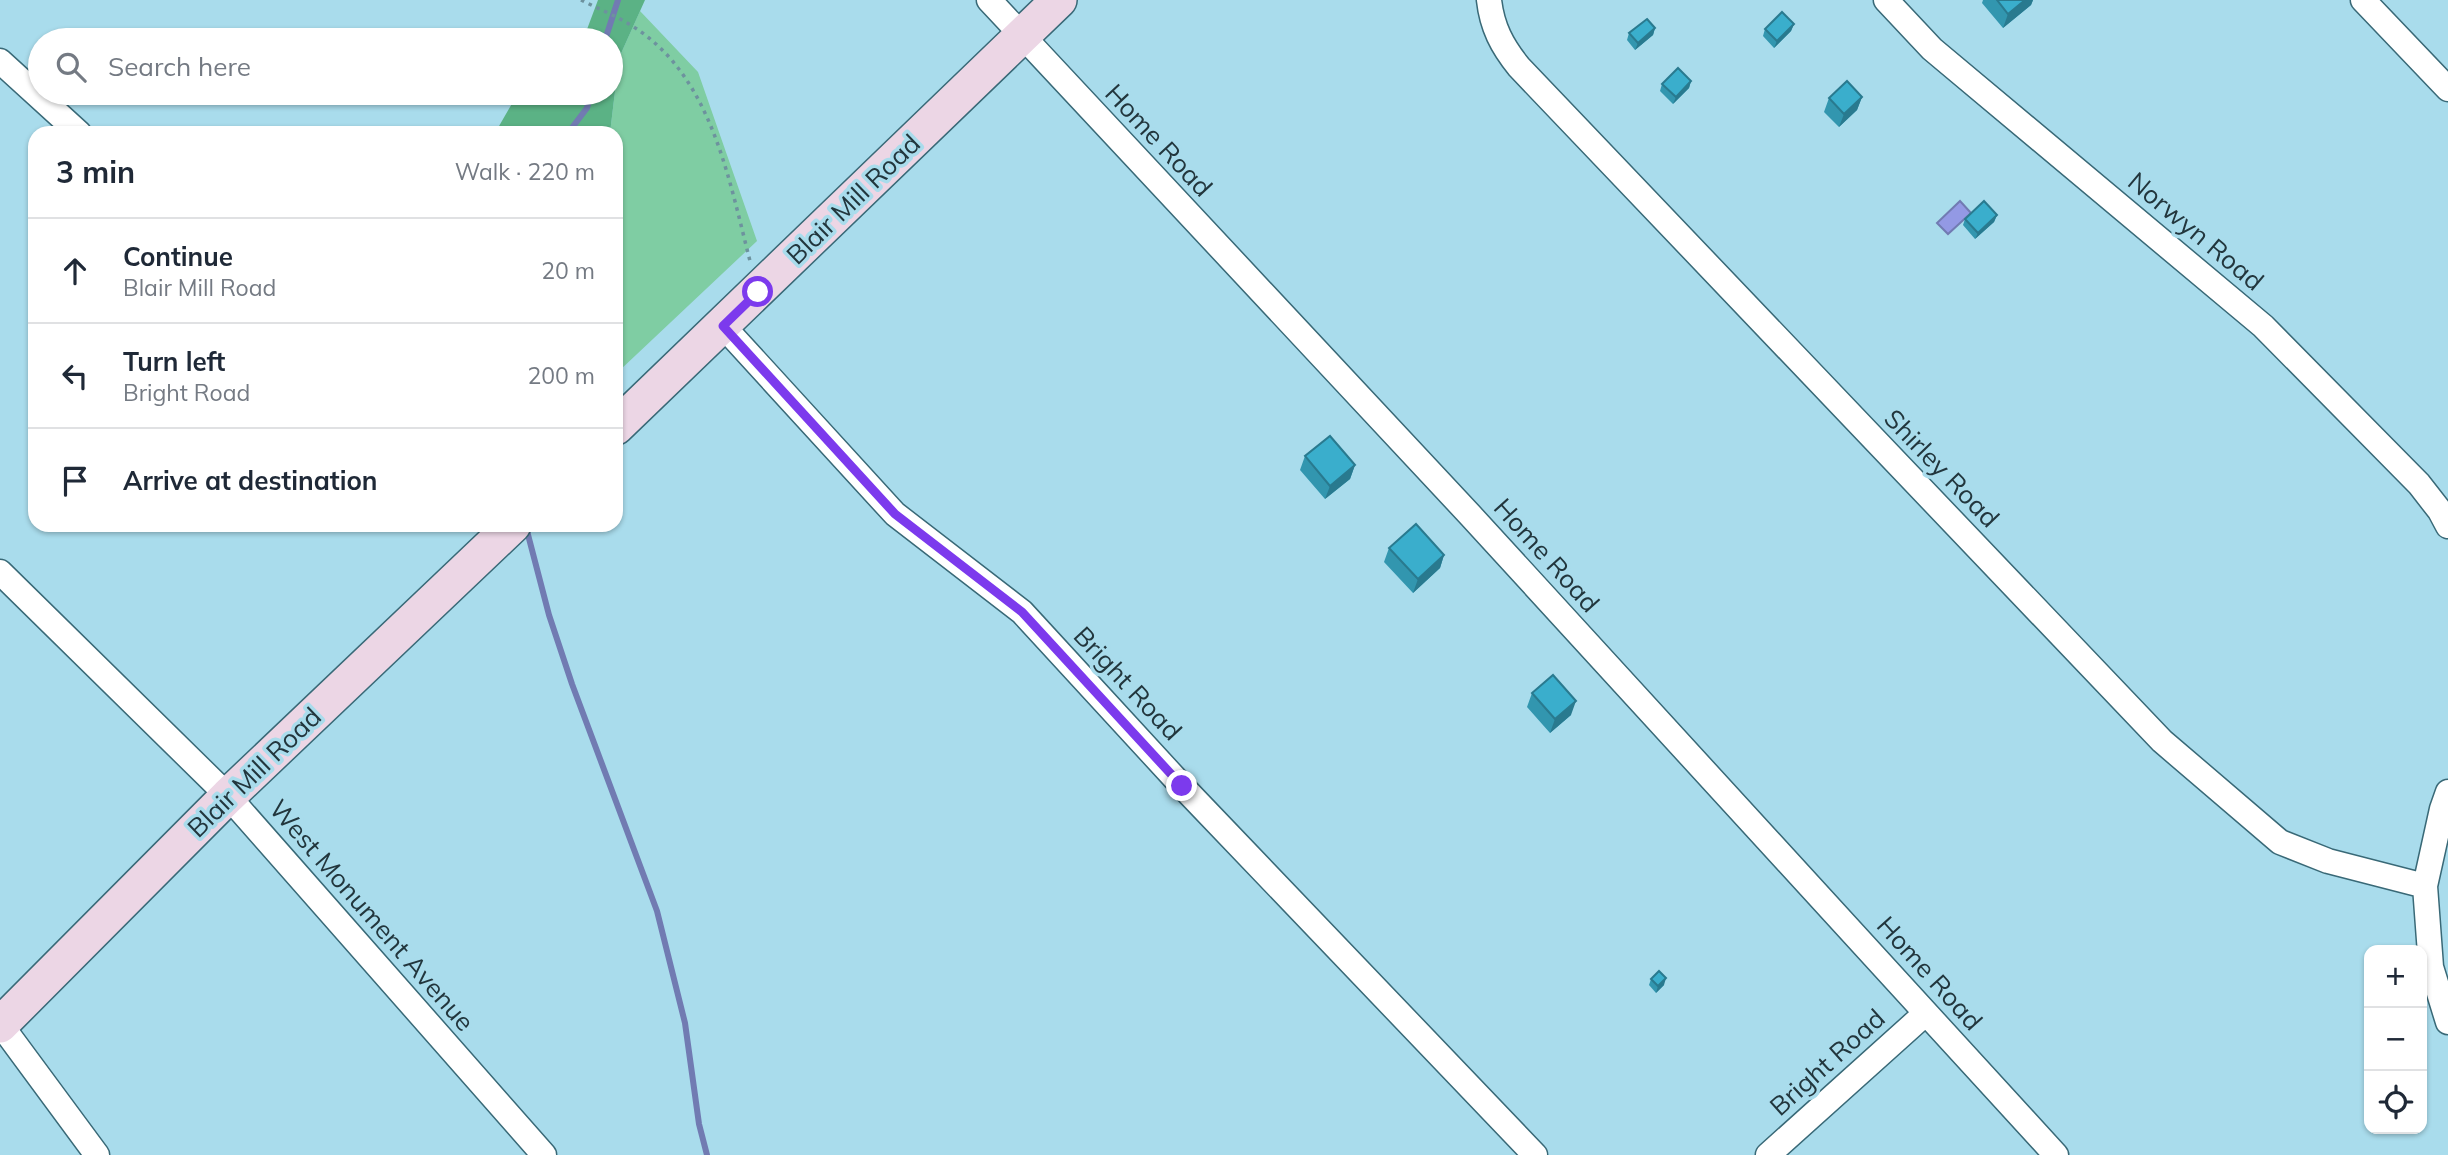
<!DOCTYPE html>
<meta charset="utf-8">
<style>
:root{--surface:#fff;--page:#f6f6f7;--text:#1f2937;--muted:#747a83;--line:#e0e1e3}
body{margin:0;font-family:Mulish,sans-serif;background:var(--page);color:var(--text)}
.controls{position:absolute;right:21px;bottom:21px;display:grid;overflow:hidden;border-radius:14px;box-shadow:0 2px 5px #0004}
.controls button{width:63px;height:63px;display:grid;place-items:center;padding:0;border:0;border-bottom:2px solid var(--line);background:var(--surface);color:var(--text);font:35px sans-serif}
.stop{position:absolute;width:21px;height:21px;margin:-16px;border:5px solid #7c3aed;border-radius:50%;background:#fff}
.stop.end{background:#7c3aed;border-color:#fff;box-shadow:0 2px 7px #0008}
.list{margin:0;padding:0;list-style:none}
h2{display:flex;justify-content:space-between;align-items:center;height:91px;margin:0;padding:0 28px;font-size:30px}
h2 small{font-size:23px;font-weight:400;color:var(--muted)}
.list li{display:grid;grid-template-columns:46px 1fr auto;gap:21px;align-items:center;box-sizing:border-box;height:105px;padding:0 28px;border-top:2px solid var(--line)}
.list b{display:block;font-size:26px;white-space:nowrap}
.list p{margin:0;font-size:23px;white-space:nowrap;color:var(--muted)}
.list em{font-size:23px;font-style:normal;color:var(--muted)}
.icon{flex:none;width:38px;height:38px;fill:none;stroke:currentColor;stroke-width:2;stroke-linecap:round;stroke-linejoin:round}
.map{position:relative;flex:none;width:2448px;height:1155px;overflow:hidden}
.search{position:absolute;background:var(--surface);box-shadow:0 2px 5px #0004;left:28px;top:28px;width:595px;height:77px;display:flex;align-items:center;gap:18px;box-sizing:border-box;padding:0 24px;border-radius:38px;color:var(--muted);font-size:26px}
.panel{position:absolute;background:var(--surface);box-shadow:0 2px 5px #0004;left:28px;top:126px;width:595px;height:406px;border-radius:21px}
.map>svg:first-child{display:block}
.green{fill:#7fcda3}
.forest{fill:#5bb285}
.water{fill:#9399e4;stroke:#717bb2;stroke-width:2}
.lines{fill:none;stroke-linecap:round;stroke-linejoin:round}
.stream{stroke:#717bb2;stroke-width:6}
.minor-casing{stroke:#396977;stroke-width:27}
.secondary-casing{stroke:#396977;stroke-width:38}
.path{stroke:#6d929e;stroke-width:3.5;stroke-dasharray:3.5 5;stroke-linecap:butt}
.minor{stroke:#fff;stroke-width:24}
.secondary{stroke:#ecd6e5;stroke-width:35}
.wall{fill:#3296af}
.shaded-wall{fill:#297a8f}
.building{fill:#3aaecc;stroke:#297a8f;stroke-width:2}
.route{stroke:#7c3aed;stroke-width:9}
.labels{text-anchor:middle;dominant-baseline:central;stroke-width:7;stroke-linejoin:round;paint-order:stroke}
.street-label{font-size:26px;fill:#22363d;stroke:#a9dcec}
</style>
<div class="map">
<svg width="2448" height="1155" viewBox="0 0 2448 1155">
<rect width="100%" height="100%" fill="#a9dcec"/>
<path class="green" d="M640,11L698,72L757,241L619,371L616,366V133H610L619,58Z"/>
<path class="forest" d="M598,0H645L619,58L610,133H495L518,93H548L558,105L563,93H611V40H583Z"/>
<path class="water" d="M1960,201L1971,213L1948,234L1937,223Z"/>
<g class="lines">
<path class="stream" d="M605,40L618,0
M568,133L587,108L591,93
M526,527L549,615L572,684L657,911L685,1023L699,1124L707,1155"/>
<defs>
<path id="minor" d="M989,0L1471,516L2056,1155
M1489,0C1492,27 1502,46 1519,67L2162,741L2280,842L2328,861L2425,886
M1886,0L1932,49L2263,326L2419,484L2440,511L2448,526
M2363,0L2448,89
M0,61L79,133
M723,326L895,514L1022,612L1182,786L1535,1155
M0,572L228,796L544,1155
M2448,792L2442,809L2425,886L2431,967L2448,1022
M1,1025L97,1155
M1768,1155L1926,1013"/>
<path id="secondary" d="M616,427L1059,0
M0,1025L228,796L513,525"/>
</defs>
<use href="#minor" class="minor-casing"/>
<use href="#secondary" class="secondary-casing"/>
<path class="path" d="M581,0C597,8 614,15 629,24C711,73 728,176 750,261"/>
<use href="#minor" class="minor"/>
<use href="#secondary" class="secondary"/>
</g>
<path class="wall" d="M1983,0H2033L2031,5L2003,28L1982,3Z
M1794,24L1791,31L1774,48L1763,36L1765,29Z
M1655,28L1653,35L1635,50L1627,40L1629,33Z
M1691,81L1689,88L1673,104L1660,91L1662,84Z
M1862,97L1857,110L1839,127L1824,112L1829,98Z
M1997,215L1994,222L1975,239L1963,225L1965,219Z
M1305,456L1355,465L1350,479L1325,499L1300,470Z
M1389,548L1444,555L1440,568L1413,593L1384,562Z
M1532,693L1571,715L1550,733L1527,707Z
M1651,979L1664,985L1656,993L1649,985Z"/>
<path class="shaded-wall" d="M2025,0H2033L2031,5L2003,28L2008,14Z
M1794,24L1791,31L1774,48L1777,41Z
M1655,28L1653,35L1635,50L1638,43Z
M1691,81L1689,88L1673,104L1676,97Z
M1862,97L1857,110L1839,127L1844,114Z
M1997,215L1994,222L1975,239L1978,233Z
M1355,465L1350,479L1325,499L1330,486Z
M1444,555L1440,568L1413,593L1418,579Z
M1576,701L1571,715L1550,733L1555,719Z
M1666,978L1664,985L1656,993L1658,986Z"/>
<path class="building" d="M1997,0H2025L2008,14Z
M1782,12L1794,24L1777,41L1765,29Z
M1647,19L1655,28L1638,43L1629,33Z
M1678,68L1691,81L1676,97L1662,84Z
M1847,81L1862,97L1844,114L1829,98Z
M1984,201L1997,215L1978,233L1965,219Z
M1330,436L1355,465L1330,486L1305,456Z
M1416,524L1444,555L1418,579L1389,548Z
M1553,675L1576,701L1555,719L1532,693Z
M1659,971L1666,978L1658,986L1651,979Z"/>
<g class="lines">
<path class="route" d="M758,292L723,326L895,514L1022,612L1182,786"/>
</g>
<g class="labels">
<g class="street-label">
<text transform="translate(1159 140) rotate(47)">Home Road</text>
<text transform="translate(853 199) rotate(-44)">Blair Mill Road</text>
<text transform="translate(2196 231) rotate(40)">Norwyn Road</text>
<text transform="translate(1942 468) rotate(46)">Shirley Road</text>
<text transform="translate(1547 555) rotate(48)">Home Road</text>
<text transform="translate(1128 683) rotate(47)">Bright Road</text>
<text transform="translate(254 772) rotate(-44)">Blair Mill Road</text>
<text transform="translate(372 915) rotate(49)">West Monument Avenue</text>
<text transform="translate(1930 973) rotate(48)">Home Road</text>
<text transform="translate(1827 1062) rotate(-42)">Bright Road</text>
</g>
</g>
</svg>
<div class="controls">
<button>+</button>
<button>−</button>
<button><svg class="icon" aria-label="locate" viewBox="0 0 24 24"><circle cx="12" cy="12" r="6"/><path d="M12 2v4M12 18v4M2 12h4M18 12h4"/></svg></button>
</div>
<div class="stop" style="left:758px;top:292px"></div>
<div class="stop end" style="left:1182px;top:786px"></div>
<div class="search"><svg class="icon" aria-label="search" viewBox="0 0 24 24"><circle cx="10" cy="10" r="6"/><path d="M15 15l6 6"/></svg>Search here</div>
<section class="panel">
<h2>3 min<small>Walk · 220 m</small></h2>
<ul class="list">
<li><svg class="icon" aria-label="ahead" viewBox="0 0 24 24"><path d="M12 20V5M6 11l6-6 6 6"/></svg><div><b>Continue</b><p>Blair Mill Road</p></div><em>20 m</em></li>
<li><svg class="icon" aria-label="left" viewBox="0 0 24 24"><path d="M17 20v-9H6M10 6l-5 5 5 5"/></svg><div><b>Turn left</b><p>Bright Road</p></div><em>200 m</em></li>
<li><svg class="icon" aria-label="arrive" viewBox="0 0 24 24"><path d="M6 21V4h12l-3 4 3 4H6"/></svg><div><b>Arrive at destination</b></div></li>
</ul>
</section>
</div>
